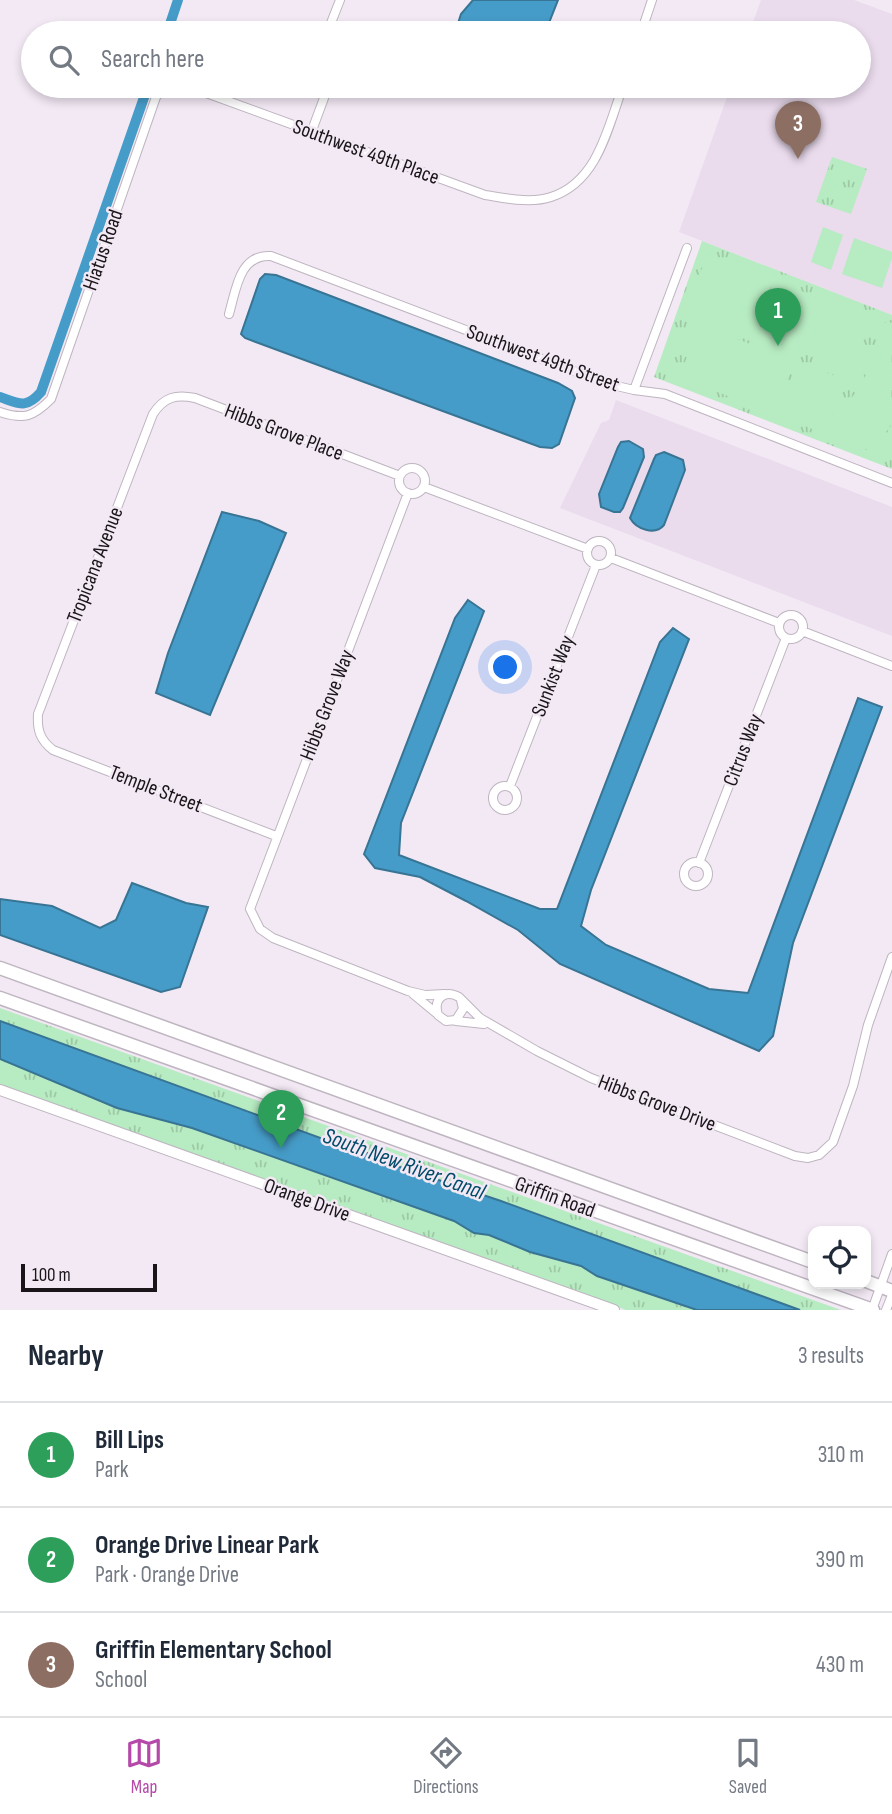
<!DOCTYPE html>
<meta charset="utf-8">
<style>
:root{--surface:#fff;--page:#f2f2f3;--text:#1f2937;--muted:#747a83;--line:#e0e1e3;--accent:#b549a9}
body{margin:0;font-family:"Sofia Sans Condensed",sans-serif;background:var(--page);color:var(--text)}
.controls{position:absolute;right:21px;bottom:21px;display:grid;overflow:hidden;border-radius:14px;box-shadow:0 4px 10px #0003}
.controls button{width:63px;height:63px;display:grid;place-items:center;padding:0;border:0;border-bottom:2px solid var(--line);background:var(--surface);color:var(--text);font:35px sans-serif}
.scale{position:absolute;left:21px;bottom:18px;width:136px;box-sizing:border-box;padding-left:7px;border:4px solid #191519;border-top:0;font-size:19px;line-height:24px;white-space:nowrap;color:#191519;-webkit-text-stroke:5px #f3e9f5;paint-order:stroke}
.you{position:absolute;left:506px;top:668px;width:24px;height:24px;margin:-18px;border:5px solid #fff;border-radius:50%;background:#1a73e8;box-shadow:0 0 0 10px #1a73e833}
.badge{display:grid;place-items:center;width:46px;height:46px;border-radius:50%;background:var(--accent);color:#fff;font-size:23px;font-weight:700}
.pin{position:absolute;translate:-50% -58px;filter:drop-shadow(0 2px 4px #0008)}
.pin::after{content:'';position:absolute;top:37px;width:24px;height:21px;background:inherit;clip-path:polygon(0 0,100% 0,50% 100%)}
.list{margin:0;padding:0;list-style:none}
h2{display:flex;justify-content:space-between;align-items:center;height:91px;margin:0;padding:0 28px;font-size:30px}
h2 small{font-size:23px;font-weight:400;color:var(--muted)}
.list li{display:grid;grid-template-columns:46px 1fr auto;gap:21px;align-items:center;box-sizing:border-box;height:105px;padding:0 28px;border-top:2px solid var(--line)}
.list b{display:block;font-size:26px;white-space:nowrap}
.list p{margin:0;font-size:23px;white-space:nowrap;color:var(--muted)}
.list em{font-size:23px;font-style:normal;color:var(--muted)}
.icon{flex:none;width:38px;height:38px;fill:none;stroke:currentColor;stroke-width:2;stroke-linecap:round;stroke-linejoin:round}
.map{position:relative;flex:none;width:892px;height:1310px;overflow:hidden}
.search{position:absolute;background:var(--surface);box-shadow:0 4px 10px #0003;left:21px;right:21px;top:21px;height:77px;display:flex;align-items:center;gap:18px;box-sizing:border-box;padding:0 24px;border-radius:38px;color:var(--muted);font-size:26px}
.sheet{height:406px;background:var(--surface)}
nav{display:flex;justify-content:space-around;align-items:center;box-sizing:border-box;height:98px;border-top:2px solid var(--line);background:var(--surface);font-size:19px;color:var(--muted)}
nav a{display:grid;justify-items:center;gap:4px}
nav .on{color:var(--accent)}
.map>svg:first-child{display:block}
.built{fill:#eadbed}
.park{fill:url(#park-tufts)}
.pitch{fill:#b7ebc1}
.water{fill:#469cc8;stroke:#387494;stroke-width:2}
.lines{fill:none;stroke-linecap:round;stroke-linejoin:round}
.canal{stroke:#469cc8;stroke-width:10}
.minor-casing{stroke:#beb5c0;stroke-width:10}
.tertiary-casing{stroke:#beb5c0;stroke-width:12}
.primary-casing{stroke:#beb5c0;stroke-width:15}
.minor{stroke:#fff;stroke-width:8}
.tertiary{stroke:#fff;stroke-width:10}
.primary{stroke:#fff;stroke-width:12}
.labels{text-anchor:middle;dominant-baseline:central;stroke-width:5;stroke-linejoin:round;paint-order:stroke}
.street-label{font-size:21px;fill:#191519;stroke:#f3e9f5}
.water-label{font-size:23px;font-style:italic;fill:#014b69;stroke:#f3e9f5}
</style>
<div class="map">
<svg width="892" height="1310" viewBox="0 0 892 1310">
<defs>
<pattern id="park-tufts" width="24" height="20" patternUnits="userSpaceOnUse" patternTransform="scale(1.75)"><rect width="24" height="20" fill="#b7ebc1"/><path d="M3 7l-1-3M5 7V3M7 7l1-3M15 17l-1-3M17 17v-4M19 17l1-3" fill="none" stroke="#9dc9a5"/></pattern>
</defs>
<rect width="100%" height="100%" fill="#f3e9f5"/>
<path class="built" d="M761,0H854L892,14V315L679,232L731,86H859V33H749Z
M616,400L892,507V636L560,508L601,423L609,420Z"/>
<path class="park" d="M832,157L867,169L851,214L816,202Z
M702,241L892,315V469L654,377Z
M0,1008L841,1310H626L0,1085Z"/>
<path class="pitch" d="M823,227L843,235L831,270L811,262Z
M854,238L892,252V258L882,288L842,274Z
M721,258L774,278L750,341L684,316L702,268Z
M777,282L871,317L852,370L758,336Z
M886,321L892,323L891,407L858,395Z
M699,325L794,360L774,413L679,378Z
M798,362L846,380L827,429L820,432L777,415Z
M853,395L892,410V417L878,454L842,440L839,433Z
M892,422V460L880,455Z"/>
<path class="water" d="M473,0H558L545,33H455L461,14Z
M265,274L276,275L558,383L572,391L575,398L559,444L552,448L540,447L245,338L241,334L260,279Z
M629,441L643,449L644,457L623,508L620,512H614L601,507L599,494L618,447L621,442Z
M664,452L683,460L685,470L664,525C655,536 636,529 630,518L654,459L656,455Z
M222,512L259,521L286,533L210,715L156,693L168,653Z
M468,600L484,611L401,823L399,855L540,909H557L660,642L673,628L689,639L591,890L581,926L606,945L709,989L748,993L858,698L882,707L793,943L773,1036L759,1051L560,964L518,930L466,901L420,877L375,868L364,854L455,618Z
M132,883L186,903L208,907L180,987L161,992L0,935V899L52,906L100,928L116,920Z
M0,1021L356,1151L361,1150L388,1163L501,1201L800,1310H697L597,1276L581,1266L530,1252L489,1235L474,1233L454,1221L192,1128L117,1108L0,1059Z"/>
<g class="lines">
<path class="canal" d="M167,33L178,0
M0,397C20,404 26,409 41,392L148,86"/>
<defs>
<path id="minor" d="M330,33L331,23L340,0
M641,33L652,0
M187,86L485,195C505,198 530,204 551,197C598,182 608,127 623,86
M311,133L324,98L325,86
M229,314C236,290 239,254 271,256L608,384L634,390L665,394L892,483
M634,390L687,248
M0,412C24,420 33,417 51,399L156,97L165,86
M399 481a13 13 0 1 1 26 0a13 13 0 1 1-26 0Z
M424,487L588,549
M408,493L250,909L260,929L273,938L408,991L425,995L445,994
M587 553a12 12 0 1 1 24 0a12 12 0 1 1-24 0Z
M611,558L779,623
M779 627a12 12 0 1 1 24 0a12 12 0 1 1-24 0Z
M802,631L892,666
M493 798a12 12 0 1 1 24 0a12 12 0 1 1-24 0Z
M510,786L596,565
M276,836L53,750C40,740 37,730 38,714L153,414C164,397 176,394 195,398L400,476
M684 874a12 12 0 1 1 24 0a12 12 0 1 1-24 0Z
M699,863L786,638
M413,994L436,1013
M461,1000L463,1009L456,1020L446,1021L438,1015C433,999 444,989 459,997L480,1018L537,1051L591,1078L795,1156L808,1158L819,1155L833,1142L853,1086L868,1025L892,957
M456,1021L484,1024
M872,1310L892,1254
M886,1310L892,1295"/>
<path id="tertiary" d="M0,1090L614,1310"/>
<path id="primary" d="M0,968L813,1262
M0,998L873,1310
M866,1281L892,1291"/>
</defs>
<use href="#minor" class="minor-casing"/>
<use href="#tertiary" class="tertiary-casing"/>
<use href="#primary" class="primary-casing"/>
<use href="#minor" class="minor"/>
<use href="#tertiary" class="tertiary"/>
<use href="#primary" class="primary"/>
</g>
<g class="labels">
<g class="street-label">
<text transform="translate(366 152) rotate(20)">Southwest 49th Place</text>
<text transform="translate(103 250) rotate(-71)">Hiatus Road</text>
<text transform="translate(543 358) rotate(20)">Southwest 49th Street</text>
<text transform="translate(284 432) rotate(21)">Hibbs Grove Place</text>
<text transform="translate(95 565) rotate(-69)">Tropicana Avenue</text>
<text transform="translate(553 676) rotate(-69)">Sunkist Way</text>
<text transform="translate(327 705) rotate(-69)">Hibbs Grove Way</text>
<text transform="translate(743 750) rotate(-69)">Citrus Way</text>
<text transform="translate(156 789) rotate(21)">Temple Street</text>
<text transform="translate(657 1103) rotate(21)">Hibbs Grove Drive</text>
<text transform="translate(555 1197) rotate(20)">Griffin Road</text>
<text transform="translate(307 1200) rotate(20)">Orange Drive</text>
</g>
<g class="water-label">
<text transform="translate(404 1164) rotate(20)">South New River Canal</text>
</g>
</g>
</svg>
<div class="controls">
<button><svg class="icon" aria-label="locate" viewBox="0 0 24 24"><circle cx="12" cy="12" r="6"/><path d="M12 2v4M12 18v4M2 12h4M18 12h4"/></svg></button>
</div>
<div class="scale">100 m</div>
<div class="you"></div>
<div class="pin badge" style="left:778px;top:346px;background:#2e9e5b">1</div>
<div class="pin badge" style="left:281px;top:1148px;background:#2e9e5b">2</div>
<div class="pin badge" style="left:798px;top:159px;background:#8d6e63">3</div>
<div class="search"><svg class="icon" aria-label="search" viewBox="0 0 24 24"><circle cx="10" cy="10" r="6"/><path d="M15 15l6 6"/></svg>Search here</div>
</div>
<section class="sheet">
<h2>Nearby<small>3 results</small></h2>
<ul class="list">
<li><span class="badge" style="background:#2e9e5b">1</span><div><b>Bill Lips</b><p>Park</p></div><em>310 m</em></li>
<li><span class="badge" style="background:#2e9e5b">2</span><div><b>Orange Drive Linear Park</b><p>Park · Orange Drive</p></div><em>390 m</em></li>
<li><span class="badge" style="background:#8d6e63">3</span><div><b>Griffin Elementary School</b><p>School</p></div><em>430 m</em></li>
</ul>
</section>
<nav>
<a class="on"><svg class="icon" aria-label="map" viewBox="0 0 24 24"><path d="M3 6l6-2 6 2 6-2v14l-6 2-6-2-6 2zM9 4v14M15 6v14"/></svg>Map</a>
<a><svg class="icon" aria-label="directions" viewBox="0 0 24 24"><path d="M12 3l9 9-9 9-9-9zM9 14v-3h6M13 9l2 2-2 2"/></svg>Directions</a>
<a><svg class="icon" aria-label="saved" viewBox="0 0 24 24"><path d="M7 4h10v16l-5-4-5 4z"/></svg>Saved</a>
</nav>
